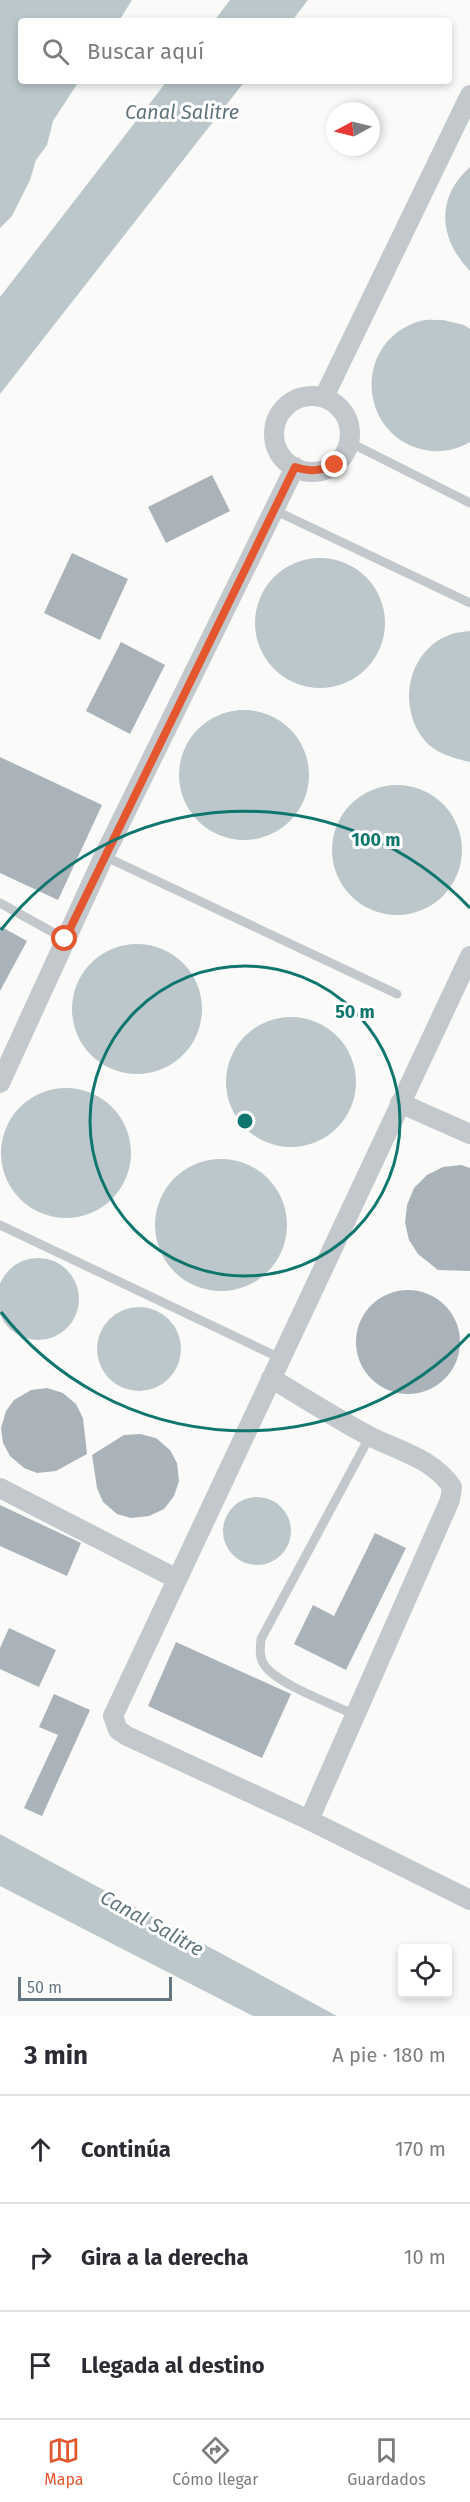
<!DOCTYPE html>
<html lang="es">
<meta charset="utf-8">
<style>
:root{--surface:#fff;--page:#f2f2f3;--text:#2b2b33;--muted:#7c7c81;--line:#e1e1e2;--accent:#e4572e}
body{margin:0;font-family:"Fira Sans",sans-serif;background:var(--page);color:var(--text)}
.controls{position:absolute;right:18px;bottom:18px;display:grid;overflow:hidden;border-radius:6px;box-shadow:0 3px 9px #0003}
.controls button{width:54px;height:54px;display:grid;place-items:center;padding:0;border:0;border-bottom:2px solid var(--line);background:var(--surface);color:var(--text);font:30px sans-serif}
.compass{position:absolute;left:326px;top:102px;width:54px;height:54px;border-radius:50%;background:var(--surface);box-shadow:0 3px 9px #0003;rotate:263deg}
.scale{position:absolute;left:18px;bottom:15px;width:154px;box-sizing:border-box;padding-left:6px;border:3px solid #657683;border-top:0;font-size:16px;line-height:21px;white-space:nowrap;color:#657683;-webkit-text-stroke:4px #fff;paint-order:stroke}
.stop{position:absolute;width:18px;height:18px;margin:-14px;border:4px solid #e4572e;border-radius:50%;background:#fff}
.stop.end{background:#e4572e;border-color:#fff;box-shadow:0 2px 6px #0008}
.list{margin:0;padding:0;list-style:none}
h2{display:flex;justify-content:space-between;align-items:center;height:78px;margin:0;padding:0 24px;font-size:26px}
h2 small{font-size:20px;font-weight:400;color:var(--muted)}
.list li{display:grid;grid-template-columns:39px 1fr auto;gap:18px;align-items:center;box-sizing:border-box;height:108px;padding:0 24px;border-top:2px solid var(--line)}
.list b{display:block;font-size:22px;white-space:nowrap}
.list em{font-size:20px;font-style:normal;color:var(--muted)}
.icon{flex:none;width:33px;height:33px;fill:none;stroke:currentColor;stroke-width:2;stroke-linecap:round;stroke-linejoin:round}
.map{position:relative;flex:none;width:470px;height:2016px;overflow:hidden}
.search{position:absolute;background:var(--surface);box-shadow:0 3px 9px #0003;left:18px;right:18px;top:18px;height:66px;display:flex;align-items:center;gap:15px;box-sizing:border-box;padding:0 21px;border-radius:6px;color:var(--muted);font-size:22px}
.sheet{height:402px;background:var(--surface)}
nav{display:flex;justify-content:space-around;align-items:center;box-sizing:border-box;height:84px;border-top:2px solid var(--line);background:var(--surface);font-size:16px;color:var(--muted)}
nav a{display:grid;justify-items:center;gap:3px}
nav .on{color:var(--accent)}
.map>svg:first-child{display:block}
.water{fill:#bbc7cb}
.building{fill:#aab3b9}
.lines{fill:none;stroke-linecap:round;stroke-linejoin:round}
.service{stroke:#c3c8cc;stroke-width:9}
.minor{stroke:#c3c8cc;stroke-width:20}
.route{stroke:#e4572e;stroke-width:8}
.ring{fill:none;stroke:#0f766e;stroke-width:3}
.labels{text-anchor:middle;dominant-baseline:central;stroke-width:6;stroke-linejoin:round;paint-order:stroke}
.water-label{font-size:20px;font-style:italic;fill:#60757c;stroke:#fff}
.centre{fill:#0f766e;stroke:#fff;stroke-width:3}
.ring-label{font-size:18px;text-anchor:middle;font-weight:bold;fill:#0f766e;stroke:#fff;stroke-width:6;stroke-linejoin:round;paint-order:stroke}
</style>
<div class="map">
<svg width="470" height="2016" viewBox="0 0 470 2016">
<rect width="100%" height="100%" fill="#fafaf8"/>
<path class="water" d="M0,0H132L119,21H21V81H79L53,121L47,145L36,160L30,180L12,216L0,228Z
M230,0H308L292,21H214Z
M167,81H245L0,394V297Z
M470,167V271C439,239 435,198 470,167Z
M443,320L464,325L470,329V442C458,449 445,452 431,451C358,442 350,342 420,321C427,319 436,320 443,320Z
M255 623a65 65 0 1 1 130 0a65 65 0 1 1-130 0Z
M470,631V762C453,758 433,753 422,737C397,703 409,648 452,634C457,632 464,632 470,631Z
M179 775a65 65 0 1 1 130 0a65 65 0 1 1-130 0Z
M332 850a65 65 0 1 1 130 0a65 65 0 1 1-130 0Z
M72 1009a65 65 0 1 1 130 0a65 65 0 1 1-130 0Z
M226 1082a65 65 0 1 1 130 0a65 65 0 1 1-130 0Z
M1 1153a65 65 0 1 1 130 0a65 65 0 1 1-130 0Z
M155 1225a66 66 0 1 1 132 0a66 66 0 1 1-132 0Z
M-3 1299a41 41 0 1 1 82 0a41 41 0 1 1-82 0Z
M97 1349a42 42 0 1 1 84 0a42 42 0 1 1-84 0Z
M223 1531a34 34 0 1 1 68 0a34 34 0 1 1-68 0Z
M0,1834L9,1839L337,2016H253L0,1886Z"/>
<path class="building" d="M212,475L230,511L166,543L148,507Z
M72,553L128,579L100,640L44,613Z
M121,642L165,665L130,734L86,711Z
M0,757L102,805L58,900L0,873Z
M0,926L27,941L0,991Z
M461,1165L470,1168V1271L438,1270L418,1254L409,1240L405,1223L407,1205L414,1188L427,1175L443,1167Z
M356 1342a52 52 0 1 1 104 0a52 52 0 1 1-104 0Z
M47,1388L63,1393L76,1404L83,1418L87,1454L56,1471L37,1473L24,1468L10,1456L3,1443L1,1428L6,1411L14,1400L31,1390Z
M140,1434L156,1438L170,1450L177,1463L179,1481L174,1496L164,1509L149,1516L131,1518L117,1514L103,1502L97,1488L92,1455L124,1435Z
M0,1505L81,1543L67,1576L0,1546Z
M375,1533L406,1548L346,1670L294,1644L313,1605L334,1616Z
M9,1628L56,1650L39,1687L0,1669V1648Z
M176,1642L291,1694L262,1758L148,1706Z
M54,1694L90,1710L42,1816L24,1808L58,1735L39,1727Z"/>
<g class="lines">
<path class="service" d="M349,442L470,503
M274,510L470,603
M104,856L397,994
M0,903L65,939
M0,1225L280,1358
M355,1715C333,1704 279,1685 265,1666C259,1658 260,1649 261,1639L370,1436"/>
<path class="minor" d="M274 434a38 38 0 1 1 76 0a38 38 0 1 1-76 0Z
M324,397L470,95
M470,956L113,1716L118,1730L127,1736L309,1820L470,1900
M0,1083L104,856L295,467
M400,1103L470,1134
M271,1378C304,1398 337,1419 371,1437C400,1451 433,1459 452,1487L450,1500L309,1820
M0,1488L177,1579"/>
</g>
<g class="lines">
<path class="route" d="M65,939L295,467C310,472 320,471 335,465"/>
</g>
<g class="ring">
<circle cx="245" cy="1121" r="155"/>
<path d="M470 1334A310 310 0 0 1 1 1312M1 930A310 310 0 0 1 470 908"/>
</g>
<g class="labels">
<g class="water-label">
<text x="182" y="112">Canal Salitre</text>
<text transform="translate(152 1923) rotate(29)">Canal Salitre</text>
</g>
</g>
<circle cx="245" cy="1121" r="9" class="centre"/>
<g class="ring-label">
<text x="376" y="846">100 m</text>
<text x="355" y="1018">50 m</text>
</g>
</svg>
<div class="controls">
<button><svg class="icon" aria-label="locate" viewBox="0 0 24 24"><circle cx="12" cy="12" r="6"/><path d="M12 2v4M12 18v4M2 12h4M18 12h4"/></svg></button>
</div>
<svg class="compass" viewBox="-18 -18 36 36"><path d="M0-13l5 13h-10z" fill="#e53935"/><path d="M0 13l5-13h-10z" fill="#7c7c81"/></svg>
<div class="scale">50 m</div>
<div class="stop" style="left:65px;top:939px"></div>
<div class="stop end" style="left:335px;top:465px"></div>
<div class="search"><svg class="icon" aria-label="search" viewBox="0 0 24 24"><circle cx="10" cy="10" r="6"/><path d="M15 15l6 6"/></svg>Buscar aquí</div>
</div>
<section class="sheet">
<h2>3 min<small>A pie · 180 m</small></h2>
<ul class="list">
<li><svg class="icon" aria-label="ahead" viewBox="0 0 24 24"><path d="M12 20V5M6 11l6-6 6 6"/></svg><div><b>Continúa</b></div><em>170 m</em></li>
<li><svg class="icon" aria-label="right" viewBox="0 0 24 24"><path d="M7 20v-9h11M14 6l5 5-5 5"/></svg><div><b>Gira a la derecha</b></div><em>10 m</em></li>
<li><svg class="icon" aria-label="arrive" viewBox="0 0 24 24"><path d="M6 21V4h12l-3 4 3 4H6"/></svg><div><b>Llegada al destino</b></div></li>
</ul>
</section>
<nav>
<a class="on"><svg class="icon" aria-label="map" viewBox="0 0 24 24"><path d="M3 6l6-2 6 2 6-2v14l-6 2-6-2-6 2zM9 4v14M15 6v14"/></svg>Mapa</a>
<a><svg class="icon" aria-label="directions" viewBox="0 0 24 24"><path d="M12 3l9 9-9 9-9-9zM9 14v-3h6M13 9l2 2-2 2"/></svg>Cómo llegar</a>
<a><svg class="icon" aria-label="saved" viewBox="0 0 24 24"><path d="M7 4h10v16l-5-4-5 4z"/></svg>Guardados</a>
</nav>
